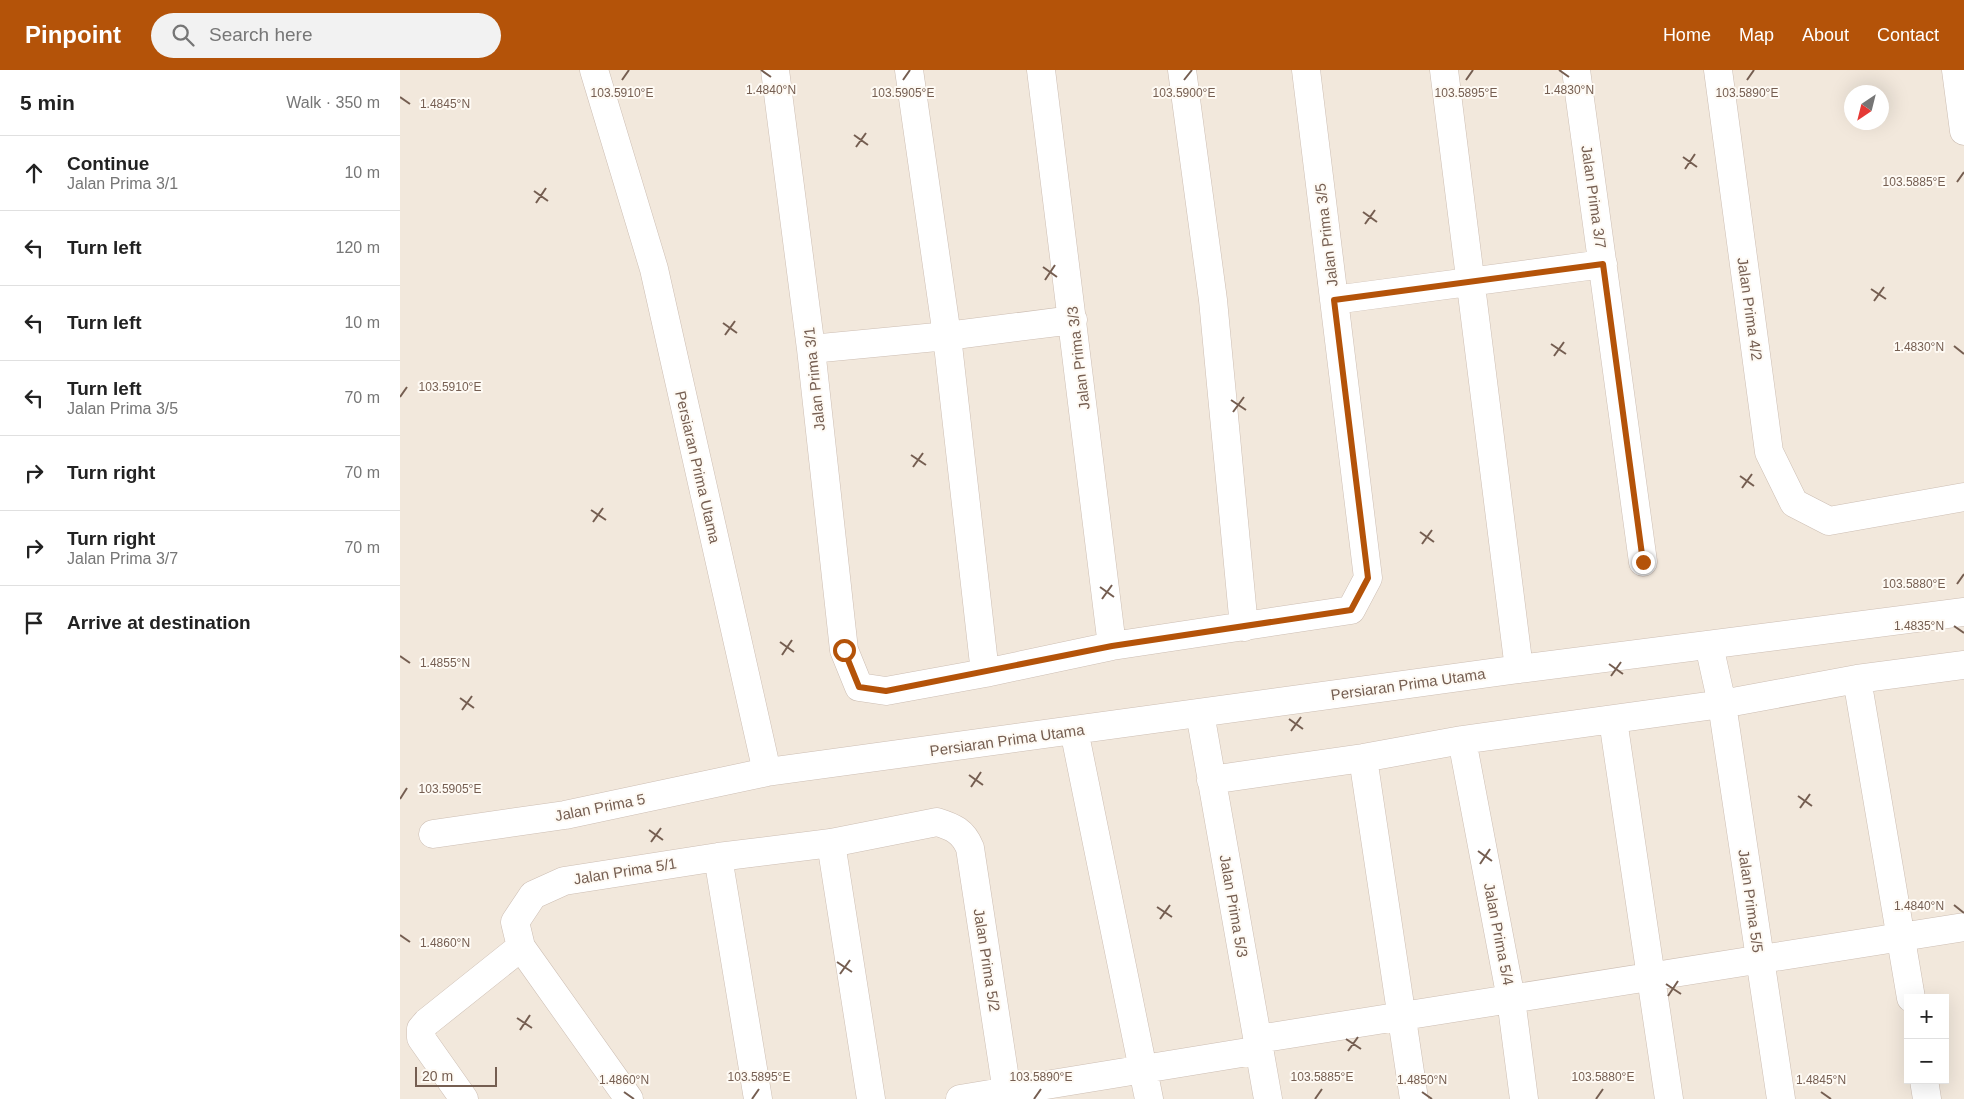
<!DOCTYPE html>
<meta charset="utf-8">
<style>
:root{--surface:#fff;--page:#f2f2f2;--text:#222;--muted:#767676;--line:#e0e0e0;--accent:#b45309}
body{margin:0;font-family:Arial,sans-serif;background:var(--page);color:var(--text)}
.controls{position:absolute;right:15px;bottom:15px;display:grid;overflow:hidden;border-radius:0px;box-shadow:0 5px 20px #0002}
.controls button{width:45px;height:45px;display:grid;place-items:center;padding:0;border:0;border-bottom:1px solid var(--line);background:var(--surface);color:var(--text);font:25px sans-serif}
.compass{position:absolute;left:1444px;top:15px;width:45px;height:45px;border-radius:50%;background:var(--surface);box-shadow:0 5px 20px #0002;rotate:215deg}
.scale{position:absolute;left:15px;bottom:12px;width:82px;box-sizing:border-box;padding-left:5px;border:2px solid #755e51;border-top:0;font-size:14px;line-height:18px;white-space:nowrap;color:#755e51;-webkit-text-stroke:4px #fefaf4;paint-order:stroke}
.stop{position:absolute;width:15px;height:15px;margin:-11px;border:4px solid #b45309;border-radius:50%;background:#fff}
.stop.end{background:#b45309;border-color:#fff;box-shadow:0 1px 5px #0008}
.list{margin:0;padding:0;list-style:none}
h2{display:flex;justify-content:space-between;align-items:center;height:65px;margin:0;padding:0 20px;font-size:21px}
h2 small{font-size:16px;font-weight:400;color:var(--muted)}
.list li{display:grid;grid-template-columns:32px 1fr auto;gap:15px;align-items:center;box-sizing:border-box;height:75px;padding:0 20px;border-top:1px solid var(--line)}
.list b{display:block;font-size:19px;white-space:nowrap}
.list p{margin:0;font-size:16px;white-space:nowrap;color:var(--muted)}
.list em{font-size:16px;font-style:normal;color:var(--muted)}
.icon{flex:none;width:28px;height:28px;fill:none;stroke:currentColor;stroke-width:2;stroke-linecap:round;stroke-linejoin:round}
.map{position:relative;flex:none;width:1564px;height:1029px;overflow:hidden}
header{display:flex;align-items:center;gap:30px;box-sizing:border-box;height:70px;padding:0 25px;background:var(--accent);color:#fff}
header strong{font-size:24px}
nav{display:flex;gap:28px;margin-inline-start:auto;font-size:18px}
.search{width:350px;height:45px;background:var(--page);display:flex;align-items:center;gap:12px;box-sizing:border-box;padding:0 18px;border-radius:28px;color:var(--muted);font-size:19px}
main{display:flex}
aside{flex:1;background:var(--surface)}
.map>svg:first-child{display:block}
.residential{fill:#f2e8dc;fill-rule:evenodd}
.lines{fill:none;stroke-linecap:round;stroke-linejoin:round}
.minor-casing{stroke:#cdbeb3;stroke-width:29}
.minor{stroke:#fff;stroke-width:28}
.route{stroke:#b45309;stroke-width:6}
.ticks{fill:none;stroke:#755e51;stroke-width:2}
.labels{text-anchor:middle;dominant-baseline:central;stroke-width:4;stroke-linejoin:round;paint-order:stroke}
.street-label{font-size:15px;fill:#755e51;stroke:#fefaf4}
.ticks-label{font-size:12px;text-anchor:middle;fill:#755e51;stroke:#fefaf4;stroke-width:4;stroke-linejoin:round;paint-order:stroke}
</style>
<header>
<strong>Pinpoint</strong>
<div class="search"><svg class="icon" aria-label="search" viewBox="0 0 24 24"><circle cx="10" cy="10" r="6"/><path d="M15 15l6 6"/></svg>Search here</div>
<nav><a>Home</a><a>Map</a><a>About</a><a>Contact</a></nav>
</header>
<main>
<aside>
<h2>5 min<small>Walk · 350 m</small></h2>
<ul class="list">
<li><svg class="icon" aria-label="ahead" viewBox="0 0 24 24"><path d="M12 20V5M6 11l6-6 6 6"/></svg><div><b>Continue</b><p>Jalan Prima 3/1</p></div><em>10 m</em></li>
<li><svg class="icon" aria-label="left" viewBox="0 0 24 24"><path d="M17 20v-9H6M10 6l-5 5 5 5"/></svg><div><b>Turn left</b></div><em>120 m</em></li>
<li><svg class="icon" aria-label="left" viewBox="0 0 24 24"><path d="M17 20v-9H6M10 6l-5 5 5 5"/></svg><div><b>Turn left</b></div><em>10 m</em></li>
<li><svg class="icon" aria-label="left" viewBox="0 0 24 24"><path d="M17 20v-9H6M10 6l-5 5 5 5"/></svg><div><b>Turn left</b><p>Jalan Prima 3/5</p></div><em>70 m</em></li>
<li><svg class="icon" aria-label="right" viewBox="0 0 24 24"><path d="M7 20v-9h11M14 6l5 5-5 5"/></svg><div><b>Turn right</b></div><em>70 m</em></li>
<li><svg class="icon" aria-label="right" viewBox="0 0 24 24"><path d="M7 20v-9h11M14 6l5 5-5 5"/></svg><div><b>Turn right</b><p>Jalan Prima 3/7</p></div><em>70 m</em></li>
<li><svg class="icon" aria-label="arrive" viewBox="0 0 24 24"><path d="M6 21V4h12l-3 4 3 4H6"/></svg><div><b>Arrive at destination</b></div></li>
</ul>
</aside>
<div class="map">
<svg width="1564" height="1029" viewBox="0 0 1564 1029">
<rect width="100%" height="100%" fill="#fbf6ed"/>
<path class="residential" d="M0,0H1564V1029H0ZM1452,22H1482V52H1452ZM1508,928H1545V1010H1508Z"/>
<g class="lines">
<defs>
<path id="minor" d="M194,0L254,199L367,702L1119,599L1564,542
M375,0L411,279L444,580L459,617L486,621L585,603L712,576L951,540L968,508L906,0
M509,0L547,266L585,603
M641,0L712,576
M782,0L813,230L844,557
M1044,0L1119,599
M1176,0L1243,492
M1318,0L1369,382L1394,433L1429,451L1564,427
M1556,0L1564,61
M934,230L1203,194
M411,279L547,266L673,250
M1309,575L1322,634L1381,1029
M1457,609L1511,928
M800,643L868,1029
M1213,650L1269,1029
M674,660L749,1029
M1062,670L1111,929L1124,1029
M963,688L1014,1029
M811,710L963,688L1062,670L1322,634L1457,609L1564,595
M33,764L165,745L367,702
M431,773L471,1029
M318,787L358,1029
M858,969L1564,857
M1524,1010L1527,1029
M64,1029L21,968V959L27,952L121,877
M229,1029L121,877L115,852L133,825L164,811L318,787L431,773L537,752C553,757 563,761 570,778L608,1029
M560,1029L860,980"/>
</defs>
<use href="#minor" class="minor-casing"/>
<use href="#minor" class="minor"/>
</g>
<g class="lines">
<path class="route" d="M444,580L459,617L486,621L712,576L951,540L968,508L934,230L1203,194L1243,492"/>
</g>
<path class="ticks" d="M361,0L371,7M1159,0L1169,7M222,10L229,0M503,10L510,0M784,10L792,0M1066,10L1073,0M1347,10L1354,0M0,27L10,34M454,65L468,75M456,77L466,63M1283,87L1297,97M1285,99L1295,84M1557,112L1564,102M134,121L148,131M136,133L146,118M963,142L977,152M965,154L975,140M643,197L657,207M645,210L655,195M1471,219L1486,229M1474,231L1484,217M323,253L337,263M325,265L335,251M1151,274L1166,284M1554,276L1564,284M1154,286L1164,272M0,327L7,317M831,330L846,340M833,342L844,327M511,385L526,395M513,397L523,383M1340,406L1354,416M1342,418L1352,404M191,440L206,450M193,452L203,438M1020,462L1034,472M1022,474L1032,460M1557,514L1564,504M700,517L714,527M702,529L712,515M1554,556L1564,563M380,572L394,582M382,585L392,570M0,586L10,593M1209,594L1223,604M1211,606L1221,592M60,628L74,638M62,640L72,626M889,649L903,659M891,661L901,647M569,705L583,715M571,717L581,702M1398,726L1412,736M0,729L7,718M1400,738L1410,724M249,760L263,770M251,772L261,758M1078,781L1092,791M1080,794L1090,779M1554,835L1564,843M757,837L772,847M760,849L770,835M0,865L10,872M437,892L452,902M440,904L450,890M1266,914L1281,924M1268,926L1278,911M117,948L132,958M120,960L130,945M946,969L961,979M948,981L958,967M224,1022L234,1029M1022,1022L1032,1029M1421,1022L1431,1029M352,1029L359,1019M634,1029L641,1019M915,1029L922,1019M1196,1029L1203,1019"/>
<g class="labels">
<g class="street-label">
<text transform="translate(1194 127) rotate(82)">Jalan Prima 3/7</text>
<text transform="translate(926 165) rotate(-97)">Jalan Prima 3/5</text>
<text transform="translate(1350 239) rotate(82)">Jalan Prima 4/2</text>
<text transform="translate(678 288) rotate(-97)">Jalan Prima 3/3</text>
<text transform="translate(414 309) rotate(-96)">Jalan Prima 3/1</text>
<text transform="translate(298 397) rotate(77)">Persiaran Prima Utama</text>
<text transform="translate(1008 614) rotate(-8)">Persiaran Prima Utama</text>
<text transform="translate(607 670) rotate(-8)">Persiaran Prima Utama</text>
<text transform="translate(200 737) rotate(-11)">Jalan Prima 5</text>
<text transform="translate(225 801) rotate(-9)">Jalan Prima 5/1</text>
<text transform="translate(1351 831) rotate(82)">Jalan Prima 5/5</text>
<text transform="translate(834 836) rotate(80)">Jalan Prima 5/3</text>
<text transform="translate(1099 864) rotate(79)">Jalan Prima 5/4</text>
<text transform="translate(587 890) rotate(81)">Jalan Prima 5/2</text>
</g>
</g>
<g class="ticks-label">
<text x="371" y="24">1.4840°N</text>
<text x="1169" y="24">1.4830°N</text>
<text x="222" y="27">103.5910°E</text>
<text x="503" y="27">103.5905°E</text>
<text x="784" y="27">103.5900°E</text>
<text x="1066" y="27">103.5895°E</text>
<text x="1347" y="27">103.5890°E</text>
<text x="45" y="38">1.4845°N</text>
<text x="1514" y="116">103.5885°E</text>
<text x="1519" y="281">1.4830°N</text>
<text x="50" y="321">103.5910°E</text>
<text x="1514" y="518">103.5880°E</text>
<text x="1519" y="560">1.4835°N</text>
<text x="45" y="597">1.4855°N</text>
<text x="50" y="723">103.5905°E</text>
<text x="1519" y="840">1.4840°N</text>
<text x="45" y="877">1.4860°N</text>
<text x="359" y="1011">103.5895°E</text>
<text x="641" y="1011">103.5890°E</text>
<text x="922" y="1011">103.5885°E</text>
<text x="1203" y="1011">103.5880°E</text>
<text x="224" y="1014">1.4860°N</text>
<text x="1022" y="1014">1.4850°N</text>
<text x="1421" y="1014">1.4845°N</text>
</g>
</svg>
<div class="controls">
<button>+</button>
<button>−</button>
</div>
<svg class="compass" viewBox="-18 -18 36 36"><path d="M0-13l5 13h-10z" fill="#e53935"/><path d="M0 13l5-13h-10z" fill="#767676"/></svg>
<div class="scale">20 m</div>
<div class="stop" style="left:444px;top:580px"></div>
<div class="stop end" style="left:1243px;top:492px"></div>
</div>
</main>
